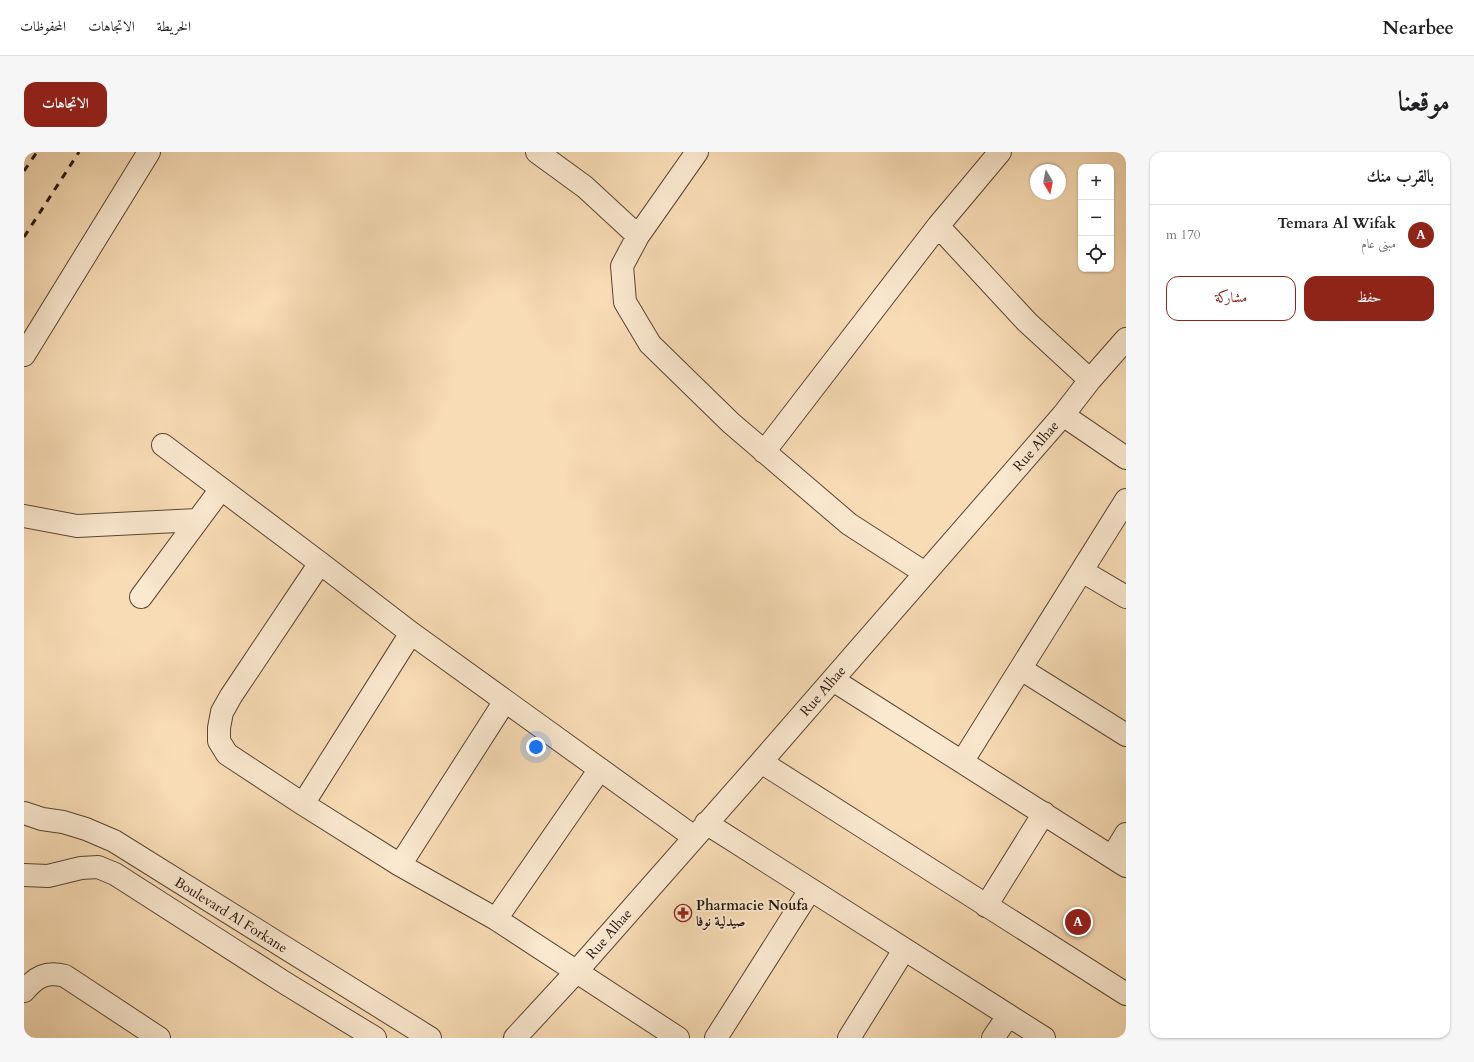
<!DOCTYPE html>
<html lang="ar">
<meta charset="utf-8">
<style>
:root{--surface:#fff;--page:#f6f6f6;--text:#202124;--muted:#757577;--line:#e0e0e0;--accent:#8f2418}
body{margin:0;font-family:Cardo,Amiri,serif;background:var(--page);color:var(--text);direction:rtl}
.controls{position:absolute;right:12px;top:12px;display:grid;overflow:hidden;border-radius:8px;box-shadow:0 1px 3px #0004}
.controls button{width:36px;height:36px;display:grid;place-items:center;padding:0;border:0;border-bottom:1px solid var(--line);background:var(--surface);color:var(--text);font:20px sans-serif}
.compass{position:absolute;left:1006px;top:12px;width:36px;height:36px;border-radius:50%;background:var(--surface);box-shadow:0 1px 3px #0004;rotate:170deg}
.you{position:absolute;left:512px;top:595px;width:14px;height:14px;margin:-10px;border:3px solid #fff;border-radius:50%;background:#1a73e8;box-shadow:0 0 0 6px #1a73e833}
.badge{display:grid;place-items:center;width:26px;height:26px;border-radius:50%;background:var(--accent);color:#fff;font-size:13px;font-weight:700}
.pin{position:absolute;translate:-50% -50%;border:2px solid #fff;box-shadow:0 1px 4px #0006}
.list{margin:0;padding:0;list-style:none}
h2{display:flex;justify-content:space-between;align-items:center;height:52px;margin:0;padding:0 16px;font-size:17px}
h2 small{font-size:13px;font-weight:400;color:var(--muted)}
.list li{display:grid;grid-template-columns:26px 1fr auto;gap:12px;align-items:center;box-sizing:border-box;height:60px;padding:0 16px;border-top:1px solid var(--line)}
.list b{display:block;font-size:15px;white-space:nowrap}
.list p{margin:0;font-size:13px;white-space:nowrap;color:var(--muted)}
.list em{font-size:13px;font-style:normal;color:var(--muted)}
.actions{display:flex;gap:8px;padding:12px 16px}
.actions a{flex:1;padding:9px 0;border:1px solid var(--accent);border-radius:12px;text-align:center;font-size:14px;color:var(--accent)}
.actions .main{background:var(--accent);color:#fff}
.icon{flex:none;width:22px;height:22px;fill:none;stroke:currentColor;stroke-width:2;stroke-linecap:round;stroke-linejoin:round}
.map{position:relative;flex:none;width:1102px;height:886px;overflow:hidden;direction:ltr;border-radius:12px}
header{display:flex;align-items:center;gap:24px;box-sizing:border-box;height:56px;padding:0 20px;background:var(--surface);border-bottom:1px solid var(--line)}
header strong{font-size:19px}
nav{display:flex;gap:22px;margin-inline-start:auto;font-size:14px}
.intro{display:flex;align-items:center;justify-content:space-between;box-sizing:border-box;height:96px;padding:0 24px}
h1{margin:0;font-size:28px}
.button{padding:10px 18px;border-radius:12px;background:var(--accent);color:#fff;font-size:14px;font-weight:700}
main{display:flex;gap:24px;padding:0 24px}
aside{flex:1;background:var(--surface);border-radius:12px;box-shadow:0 1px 3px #0004}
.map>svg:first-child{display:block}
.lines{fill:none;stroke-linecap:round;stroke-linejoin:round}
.minor-casing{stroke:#594536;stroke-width:24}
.minor{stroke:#fae8cf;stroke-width:22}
.rail{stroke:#24130c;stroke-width:3;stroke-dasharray:7 7;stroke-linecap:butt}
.labels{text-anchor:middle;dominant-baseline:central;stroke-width:4;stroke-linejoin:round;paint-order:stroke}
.street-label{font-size:14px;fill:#24130c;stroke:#fae8cf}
.poi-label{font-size:14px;font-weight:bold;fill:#24130c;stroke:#fae8cf;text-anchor:start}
</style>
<header>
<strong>Nearbee</strong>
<nav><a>الخريطة</a><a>الاتجاهات</a><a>المحفوظات</a></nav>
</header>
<div class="intro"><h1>موقعنا</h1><a class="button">الاتجاهات</a></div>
<main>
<aside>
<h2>بالقرب منك<small></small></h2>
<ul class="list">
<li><span class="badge">A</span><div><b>Temara Al Wifak</b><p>مبنى عام</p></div><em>170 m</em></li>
</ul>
<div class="actions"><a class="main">حفظ</a><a>مشاركة</a></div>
</aside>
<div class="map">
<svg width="1102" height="886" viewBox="0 0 1102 886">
<rect width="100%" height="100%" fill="#f8dcb5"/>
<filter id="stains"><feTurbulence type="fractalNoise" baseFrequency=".005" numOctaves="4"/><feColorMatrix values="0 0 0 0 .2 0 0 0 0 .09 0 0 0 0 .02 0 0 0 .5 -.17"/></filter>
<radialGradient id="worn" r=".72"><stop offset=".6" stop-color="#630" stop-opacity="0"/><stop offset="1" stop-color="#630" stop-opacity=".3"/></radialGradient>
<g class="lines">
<defs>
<path id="minor" d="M513,0L561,35L614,84
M673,0L614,84L598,114L601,150L626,192L707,271L825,372L901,421
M914,74L1003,170L1066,228
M0,203L125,0
M1039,263L1102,306
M139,293L296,411L387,481L670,685
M740,300L914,74L976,0
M0,364L53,374L173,368
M296,411L207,544L198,560L195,576V589L203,602L279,652L376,713L472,767L654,886
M1058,419L1102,445
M117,445L197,337
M997,517L1102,583
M809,528L1102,714
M737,610L1102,842
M938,610L1102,348
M279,652L387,481
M0,661L18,667L39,670L62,677L90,689L406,886
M682,671L1020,886
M1088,705L1102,682
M376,713L481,549
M0,723L24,724L57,716L74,715L91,722L261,831L351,886
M962,754L1020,661
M472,767L576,617
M0,839C12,825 22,819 41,824L135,886
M491,886L552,820L737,610L1039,263L1066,228L1102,187
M692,886L786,738
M825,886L880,798
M969,886L984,864"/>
</defs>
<use href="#minor" class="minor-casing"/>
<use href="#minor" class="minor"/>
<path class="rail" d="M0,19L13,0
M0,85L55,0"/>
</g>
<defs>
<symbol id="pharmacy-ring" viewBox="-11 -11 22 22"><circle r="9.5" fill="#fae8cf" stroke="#8f2418" stroke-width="1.5"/><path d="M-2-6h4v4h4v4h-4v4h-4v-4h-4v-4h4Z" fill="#8f2418"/></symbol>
</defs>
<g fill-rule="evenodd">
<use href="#pharmacy-ring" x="649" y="751" width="20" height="20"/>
</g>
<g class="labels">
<g class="street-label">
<text transform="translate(1012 294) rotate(-49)">Rue Alhae</text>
<text transform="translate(799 539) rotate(-49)">Rue Alhae</text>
<text transform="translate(207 763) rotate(32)">Boulevard Al Forkane</text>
<text transform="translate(585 782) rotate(-49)">Rue Alhae</text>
</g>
<g class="poi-label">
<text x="672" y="753">Pharmacie Noufa<tspan x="672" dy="16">صيدلية نوفا</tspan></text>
</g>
</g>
<rect width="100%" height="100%" filter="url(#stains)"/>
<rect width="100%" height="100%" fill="url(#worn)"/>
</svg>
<div class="controls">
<button>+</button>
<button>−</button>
<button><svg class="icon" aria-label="locate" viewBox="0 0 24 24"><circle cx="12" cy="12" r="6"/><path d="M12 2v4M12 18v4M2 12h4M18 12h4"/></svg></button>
</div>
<svg class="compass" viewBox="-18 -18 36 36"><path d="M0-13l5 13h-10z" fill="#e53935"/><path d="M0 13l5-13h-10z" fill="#757577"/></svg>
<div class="you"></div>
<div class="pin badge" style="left:1054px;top:770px">A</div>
</div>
</main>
